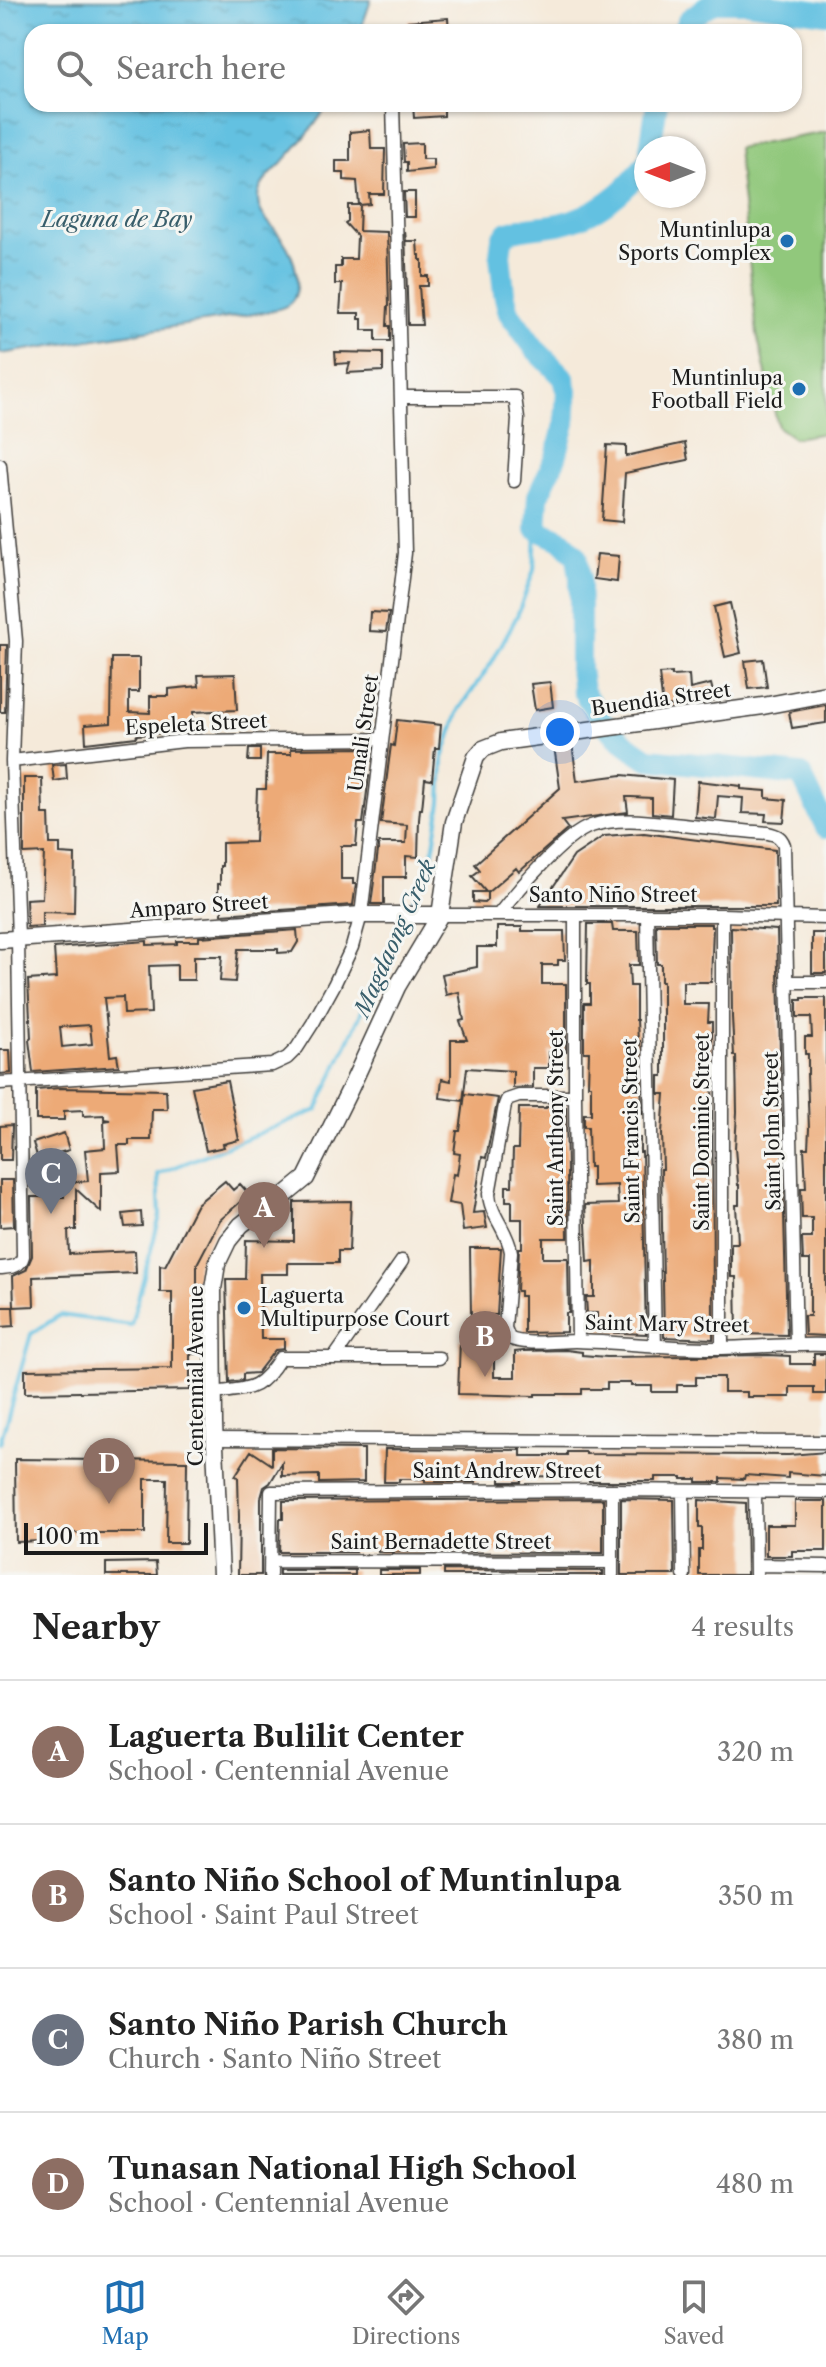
<!DOCTYPE html>
<meta charset="utf-8">
<style>
:root{--surface:#fff;--page:#f6f6f6;--text:#222;--muted:#767676;--line:#e0e0e0;--accent:#1f6fb2}
body{margin:0;font-family:"Libre Caslon Text",serif;background:var(--page);color:var(--text)}
.compass{position:absolute;left:634px;top:136px;width:72px;height:72px;border-radius:50%;background:var(--surface);box-shadow:0 2px 6px #0004;rotate:270deg}
.scale{position:absolute;left:24px;bottom:20px;width:184px;box-sizing:border-box;padding-left:8px;border:4px solid #1c1c1c;border-top:0;font-size:22px;line-height:28px;white-space:nowrap;color:#1c1c1c;-webkit-text-stroke:6px #f6f6f2;paint-order:stroke}
.you{position:absolute;left:560px;top:732px;width:28px;height:28px;margin:-20px;border:6px solid #fff;border-radius:50%;background:#1a73e8;box-shadow:0 0 0 12px #1a73e833}
.badge{display:grid;place-items:center;width:52px;height:52px;border-radius:50%;background:var(--accent);color:#fff;font-size:26px;font-weight:700}
.pin{position:absolute;translate:-50% -66px;filter:drop-shadow(0 2px 4px #0008)}
.pin::after{content:'';position:absolute;top:42px;width:28px;height:24px;background:inherit;clip-path:polygon(0 0,100% 0,50% 100%)}
.list{margin:0;padding:0;list-style:none}
h2{display:flex;justify-content:space-between;align-items:center;height:104px;margin:0;padding:0 32px;font-size:34px}
h2 small{font-size:26px;font-weight:400;color:var(--muted)}
.list li{display:grid;grid-template-columns:52px 1fr auto;gap:24px;align-items:center;box-sizing:border-box;height:144px;padding:0 32px;border-top:2px solid var(--line)}
.list b{display:block;font-size:30px;white-space:nowrap}
.list p{margin:0;font-size:26px;white-space:nowrap;color:var(--muted)}
.list em{font-size:26px;font-style:normal;color:var(--muted)}
.icon{flex:none;width:44px;height:44px;fill:none;stroke:currentColor;stroke-width:2;stroke-linecap:round;stroke-linejoin:round}
.map{position:relative;flex:none;width:826px;height:1575px;overflow:hidden}
.search{position:absolute;background:var(--surface);box-shadow:0 2px 6px #0004;left:24px;right:24px;top:24px;height:88px;display:flex;align-items:center;gap:20px;box-sizing:border-box;padding:0 28px;border-radius:24px;color:var(--muted);font-size:30px}
.sheet{height:680px;background:var(--surface)}
nav{display:flex;justify-content:space-around;align-items:center;box-sizing:border-box;height:112px;border-top:2px solid var(--line);background:var(--surface);font-size:22px;color:var(--muted)}
nav a{display:grid;justify-items:center;gap:4px}
nav .on{color:var(--accent)}
.map>svg:first-child{display:block}
.pitch{fill:#91c87b;stroke:#56724c;stroke-width:2}
.water{fill:url(#water-ripples);stroke:#406e7e;stroke-width:2}
.lines{fill:none;stroke-linecap:round;stroke-linejoin:round}
.stream{stroke:#63c1e1;stroke-width:4}
.river{stroke:#63c1e1;stroke-width:22}
.building{fill:#edaa77;fill-rule:evenodd}
.minor-casing{stroke:#3d3b38;stroke-width:15}
.tertiary-casing{stroke:#3d3b38;stroke-width:19}
.minor{stroke:#fff;stroke-width:12}
.tertiary{stroke:#fff;stroke-width:16}
.poi-dot{fill:#1f6fb2;stroke:#f6f6f2;stroke-width:3}
.labels{text-anchor:middle;dominant-baseline:central;stroke-width:6;stroke-linejoin:round;paint-order:stroke}
.poi-label{font-size:20px;fill:#1c1c1c;stroke:#f6f6f2;text-anchor:end}
.street-label{font-size:20px;fill:#1c1c1c;stroke:#f6f6f2}
.water-label{font-size:22px;font-style:italic;fill:#385e6b;stroke:#f6f6f2}
</style>
<div class="map">
<svg width="826" height="1575" viewBox="0 0 826 1575">
<defs>
<pattern id="water-ripples" width="26" height="14" patternUnits="userSpaceOnUse" patternTransform="scale(2)"><rect width="26" height="14" fill="#63c1e1"/><path d="M2 4q2-2 4 0t4 0M15 11q2-2 4 0t4 0" fill="none" stroke="#55a5c0"/></pattern>
</defs>
<rect width="100%" height="100%" fill="#f6f6f2"/>
<filter id="ink" filterUnits="userSpaceOnUse"><feTurbulence type="fractalNoise" baseFrequency=".0125" numOctaves="2"/><feDisplacementMap in="SourceGraphic" scale="16" xChannelSelector="R" yChannelSelector="G"/><feConvolveMatrix kernelMatrix="1 2 1 2 8 2 1 2 1" color-interpolation-filters="sRGB"/></filter>
<filter id="wash" filterUnits="userSpaceOnUse"><feTurbulence type="fractalNoise" baseFrequency=".006" numOctaves="4" result="noise"/><feDisplacementMap in="SourceGraphic" scale="32" xChannelSelector="R" yChannelSelector="G"/><feGaussianBlur stdDeviation="1.8" result="paint"/><feColorMatrix in="noise" values="0 0 0 0 0 0 0 0 0 0 0 0 0 0 0 0 0 1.4 0 .05"/><feComposite in="paint" operator="in"/></filter>
<g filter="url(#wash)">
<rect width="100%" height="100%" fill="#f5eada"/>
<path class="pitch" d="M826,132V433L794,438L778,427L757,334L737,148Z"/>
<path class="water" d="M0,0H371L360,32H32V104H328C316,126 299,144 282,163C274,171 262,181 259,192C253,212 273,225 283,240C293,254 306,289 289,304C283,309 273,310 266,312L0,354Z"/>
<g class="lines">
<path class="stream" d="M409,909L432,858L441,802L443,758L459,710L492,662L517,616L534,570L536,529
M0,1443L31,1334L60,1315L131,1325L160,1216L158,1174L317,1110L403,921"/>
<path class="river" d="M683,32L688,20L713,2H748L826,13
M650,148L657,104
M646,163C626,193 595,216 559,224C542,227 525,227 508,232L502,239L500,255L504,293L509,313L536,350L564,378L567,391L565,423L556,457L538,496L536,529L563,541L577,556L580,578V669L583,691L602,722L626,744L648,759L801,775L826,827"/>
</g>
<g id="blocks">
<path class="building" d="M448,18L449,32H428L429,29L408,27V21Z
M444,104V116L414,118L413,105Z
M370,130L371,149H385L384,194H369L370,204L359,205L357,181L344,180V173H336V161H350V132Z
M422,143V159H433V169L407,172V162H404L403,144Z
M404,192H415V217H405Z
M348,205H360L359,231L387,232L389,306H388L387,326H390V341H376V330H362V319H359V313H340L342,284H335V267H341V259H356L357,236L345,223L348,221Z
M405,231L406,241H417L418,255H420V260H422V276H428V286H419L422,325H408Z
M335,352L383,353V371L347,373L350,363L336,364Z
M685,443L688,460L625,473L622,522L602,520L607,445L626,446V456Z
M597,554L619,556L617,582L594,579Z
M730,603L741,653L725,657L714,607Z
M370,612L389,613L386,632L369,631Z
M0,645H7L5,712H0Z
M112,658H139V692H129V712L150,713V696H169V689L199,686L198,675L235,674L237,710L193,712V723L181,724V732L137,735L136,737L86,743L85,725L111,723Z
M763,659L767,687L749,689L745,661Z
M672,673V676L689,675L690,689L711,684L715,700L695,704L663,707L659,674Z
M550,682L553,707L535,710L531,684Z
M826,705V723L792,728L789,712Z
M397,720L441,725L439,748H435L432,780L425,779L422,809H420L419,820L418,857L406,856V877H384V904H371L379,843H406L407,825L381,823L389,760L391,745L394,746Z
M572,743L577,781L622,775L673,780L671,815L652,813V798L631,797H626L628,812L562,821L568,829L519,872L516,868L487,893V900L484,903L473,902V892H486L472,876L480,870L475,864L560,788L554,746Z
M366,748L364,775L369,776L363,823H358L356,846H341V879H353V884H356L353,905L222,914V905H218V884H220V866H222V843L255,842L257,789H266L267,754H291V749Z
M249,749H260V761H248Z
M66,764L67,779L54,781L52,765Z
M24,778H42L43,814H49L50,844H60V854L75,855L74,913L42,912V926L27,927L26,899L42,898L44,853L24,854Z
M698,781L741,786V789L766,791V798L786,800L784,822L765,821L766,814L742,813L743,798L718,796L716,819L695,817Z
M644,833L775,850L776,906H540L574,856L604,836Z
M588,924H612L613,931H638L639,965H629L630,986H636V1020H637L638,1041H640L642,1113H637V1138H640V1152H642L646,1334L597,1332V1313H587L586,1297H594V1261L588,1262L585,1205L618,1204L617,1185L592,1186V1167H589L588,1127H584V1114H591V1085H588L589,1052H584V1003H590V984H587Z
M656,924H711V927H713L711,982H683V1004H709L708,1022H712L713,1339L664,1337L661,1169H663L662,1133L665,1094H659V1076H663V982H661V964H657Z
M497,927H522V931H564L565,960H558V965H542V984H566V1052H549V1068H533V1087L513,1088V1071L467,1068L463,1101L440,1098L442,1079L451,1081V1040H467L460,1021L464,1020L459,992L446,995L442,974L477,967V947H497Z
M731,927L777,930L787,1335L737,1334L736,1277H731V1243H738L736,1205H739V1185H738L735,1148L737,1112L736,1056H734L732,1017Z
M297,930L298,942L292,952L278,953V949H238L235,982L220,981L222,956H194V980H177V965L149,966L151,1013L124,1014L123,997L104,998L110,1056L117,1055L119,1066L33,1072L29,1040L31,1038L28,980L56,978L54,948L147,941V945L177,944V941H199V937ZM90,1025L92,1044L62,1047L60,1027Z
M812,933H826V973H812Z
M802,998H826V1336L805,1335L804,1316H810V1260H803L802,1238H812V1218H802L801,1188H806L804,1148H808L809,1129L807,1074H808V1054H805V1037H812L811,1017H797V1000H802Z
M0,1050H10L11,1073L0,1074Z
M227,1081L239,1140L223,1144L224,1147L206,1151L192,1087Z
M60,1088L166,1090L167,1109H152L151,1140H129V1145H118L120,1171L101,1172V1212L76,1189V1230H68L69,1254L135,1251L136,1273L33,1277L34,1306L14,1307L13,1276L26,1270L32,1256L31,1197H64L63,1183L88,1181L85,1150L105,1148L104,1121L110,1120L104,1119V1115L83,1116V1110L64,1111V1120H36V1090Z
M465,1094L498,1098L486,1158L482,1157L473,1213L484,1212L487,1228L463,1231L460,1205L448,1203L453,1174L457,1175L460,1154L454,1153L457,1131H460Z
M546,1107H566L568,1238H543V1258H568L569,1313H566V1332L524,1333V1296H520V1291H517L519,1248H522V1219H512V1201H506V1186H512L513,1149H518L519,1108H546Z
M12,1125L11,1160H0V1126Z
M64,1133L69,1150L38,1159L33,1143Z
M0,1180H13L14,1226L0,1227Z
M225,1181L233,1190L240,1184L249,1194L220,1220L197,1264V1297H201V1354H190V1390L25,1393V1370L172,1368V1292H160V1265L165,1266L197,1204Z
M351,1201L349,1251H338V1263H288V1274H260L261,1339H284V1349L275,1350L257,1373L243,1374V1380L229,1382L226,1279H245L246,1240L294,1241V1202Z
M141,1212L142,1226L125,1227L123,1214Z
M470,1248H501L497,1315H471Z
M0,1307H13L14,1326L0,1327Z
M460,1340H475V1344H494V1377H515V1352L523,1351L566,1350L582,1352V1355L607,1357L769,1355L790,1356V1364H814V1354H826V1394H814V1387H790V1397H747V1392H724V1377H696V1385H677V1392H652V1386H631V1383H607V1389H582V1394H535V1396L458,1394Z
M272,1448L364,1449V1482L319,1483V1475L282,1476V1463L270,1483L264,1487L261,1498V1575H238L239,1517L238,1477L235,1476L251,1451L272,1465Z
M385,1449L521,1450V1456H546V1455H567V1452H586V1454L789,1455L826,1452V1476L788,1473V1478L745,1475L744,1479L721,1478V1482H697V1479H682V1477H655V1481H589V1477L521,1476V1482H500V1472H476V1482H425V1479H399V1482H384Z
M15,1459L187,1461L186,1543H166L167,1479H145V1533H65L66,1540L16,1542Z
M603,1499V1553L378,1552V1548L355,1549V1552H279L280,1519H283V1501Z
M621,1499L674,1500L675,1575H621Z
M699,1500L746,1503L747,1575H699V1550H702V1528H699Z
M795,1501H826V1551H792V1556H766V1525H795Z
M156,1562L157,1575H106V1563Z
M279,1570H355V1575H279Z
M379,1570H420V1575H379Z
M444,1570L603,1571V1575H444Z"/>
</g>
</g>
<g filter="url(#ink)">
<use href="#blocks" fill-opacity="0" stroke="#3d3b38" stroke-width="2"/>
<g class="lines">
<defs>
<path id="minor" d="M401,397H515L518,419L514,481
M0,465L16,641L12,761L18,939L23,1256C20,1268 10,1267 0,1268
M12,761L184,741L382,739
M499,914C517,891 564,835 591,826C619,816 654,822 683,825C711,828 740,831 768,833C777,835 781,837 784,845L796,1344
M440,915H722L826,918
M575,915V1096L578,1341
M647,915L655,1347
M722,915V1348
M789,982H826
M0,1083L272,1065L287,1058L297,1048L313,1023L334,985L352,947L361,915L405,553L393,104
M575,1096H519L507,1100L505,1105L489,1194C490,1215 508,1231 511,1252L505,1328L509,1338C524,1346 557,1341 575,1341C624,1342 673,1349 722,1348C757,1347 791,1344 826,1345
M334,1358L402,1261
M214,1393C250,1388 259,1391 280,1358H439
M214,1439L826,1442
M683,1492L684,1575
M755,1492L756,1575
M270,1561L612,1562
M756,1565L826,1566
M270,1575L271,1492L612,1490L826,1492
M612,1575V1490"/>
<path id="tertiary" d="M0,940L361,915H440
M221,1575L214,1424L213,1289L217,1264L228,1241L241,1225L259,1211L278,1201L306,1178L350,1089L397,987L440,915L454,822L476,757L483,749L501,742L763,706L826,694"/>
</defs>
<use href="#minor" class="minor-casing"/>
<use href="#tertiary" class="tertiary-casing"/>
<use href="#minor" class="minor"/>
<use href="#tertiary" class="tertiary"/>
</g>
</g>
<g class="poi-dot">
<circle cx="787" cy="241" r="8"/>
<circle cx="799" cy="389" r="8"/>
<circle cx="244" cy="1308" r="8"/>
</g>
<g class="labels">
<g class="poi-label">
<text x="771" y="230">Muntinlupa<tspan x="771" dy="23">Sports Complex</tspan></text>
<text x="783" y="378">Muntinlupa<tspan x="783" dy="23">Football Field</tspan></text>
<text x="260" y="1296" text-anchor="start">Laguerta<tspan x="260" dy="23">Multipurpose Court</tspan></text>
</g>
<g class="street-label">
<text transform="translate(661 699) rotate(-8)">Buendia Street</text>
<text transform="translate(196 724) rotate(-3)">Espeleta Street</text>
<text transform="translate(363 733) rotate(-82)">Umali Street</text>
<text x="613" y="895">Santo Niño Street</text>
<text transform="translate(199 906) rotate(-4)">Amparo Street</text>
<text transform="translate(556 1128) rotate(-90)">Saint Anthony Street</text>
<text transform="translate(631 1131) rotate(-91)">Saint Francis Street</text>
<text transform="translate(772 1131) rotate(-91)">Saint John Street</text>
<text transform="translate(702 1132) rotate(-90)">Saint Dominic Street</text>
<text transform="translate(667 1324) rotate(1)">Saint Mary Street</text>
<text transform="translate(196 1376) rotate(-90)">Centennial Avenue</text>
<text x="507" y="1471">Saint Andrew Street</text>
<text x="441" y="1542">Saint Bernadette Street</text>
</g>
<g class="water-label">
<text x="117" y="219">Laguna de Bay</text>
<text transform="translate(395 938) rotate(-66)">Magdaong Creek</text>
</g>
</g>
</svg>
<svg class="compass" viewBox="-18 -18 36 36"><path d="M0-13l5 13h-10z" fill="#e53935"/><path d="M0 13l5-13h-10z" fill="#767676"/></svg>
<div class="scale">100 m</div>
<div class="you"></div>
<div class="pin badge" style="left:264px;top:1248px;background:#8d6e63">A</div>
<div class="pin badge" style="left:485px;top:1377px;background:#8d6e63">B</div>
<div class="pin badge" style="left:51px;top:1214px;background:#6b7280">C</div>
<div class="pin badge" style="left:109px;top:1504px;background:#8d6e63">D</div>
<div class="search"><svg class="icon" aria-label="search" viewBox="0 0 24 24"><circle cx="10" cy="10" r="6"/><path d="M15 15l6 6"/></svg>Search here</div>
</div>
<section class="sheet">
<h2>Nearby<small>4 results</small></h2>
<ul class="list">
<li><span class="badge" style="background:#8d6e63">A</span><div><b>Laguerta Bulilit Center</b><p>School · Centennial Avenue</p></div><em>320 m</em></li>
<li><span class="badge" style="background:#8d6e63">B</span><div><b>Santo Niño School of Muntinlupa</b><p>School · Saint Paul Street</p></div><em>350 m</em></li>
<li><span class="badge" style="background:#6b7280">C</span><div><b>Santo Niño Parish Church</b><p>Church · Santo Niño Street</p></div><em>380 m</em></li>
<li><span class="badge" style="background:#8d6e63">D</span><div><b>Tunasan National High School</b><p>School · Centennial Avenue</p></div><em>480 m</em></li>
</ul>
</section>
<nav>
<a class="on"><svg class="icon" aria-label="map" viewBox="0 0 24 24"><path d="M3 6l6-2 6 2 6-2v14l-6 2-6-2-6 2zM9 4v14M15 6v14"/></svg>Map</a>
<a><svg class="icon" aria-label="directions" viewBox="0 0 24 24"><path d="M12 3l9 9-9 9-9-9zM9 14v-3h6M13 9l2 2-2 2"/></svg>Directions</a>
<a><svg class="icon" aria-label="saved" viewBox="0 0 24 24"><path d="M7 4h10v16l-5-4-5 4z"/></svg>Saved</a>
</nav>
